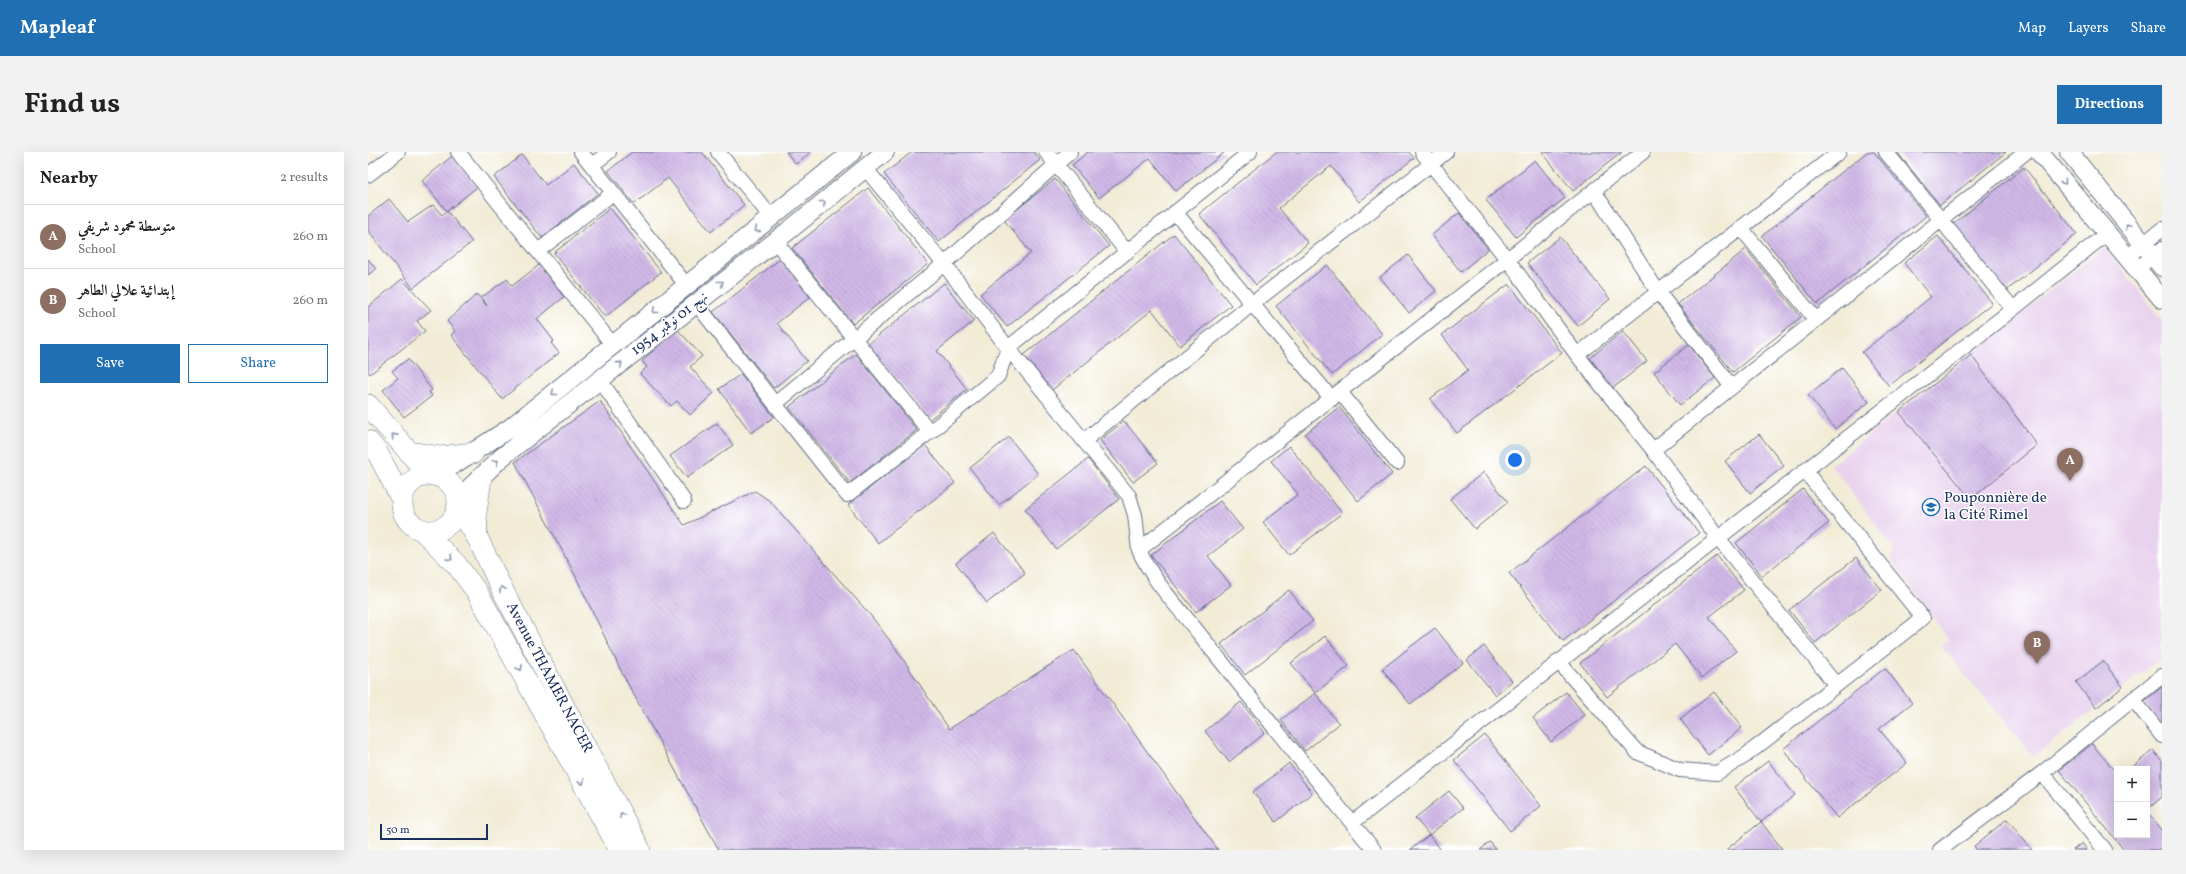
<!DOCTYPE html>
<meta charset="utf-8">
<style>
:root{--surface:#fff;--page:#f2f2f2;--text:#222;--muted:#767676;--line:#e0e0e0;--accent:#1f6fb2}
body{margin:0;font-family:Vollkorn,Amiri,serif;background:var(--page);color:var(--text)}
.controls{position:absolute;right:12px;bottom:12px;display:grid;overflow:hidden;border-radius:0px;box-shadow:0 4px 16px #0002}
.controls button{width:36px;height:36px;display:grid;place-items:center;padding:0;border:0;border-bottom:1px solid var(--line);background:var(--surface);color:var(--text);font:20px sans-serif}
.scale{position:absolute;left:12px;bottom:10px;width:108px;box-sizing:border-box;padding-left:4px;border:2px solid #1b2f5e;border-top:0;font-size:11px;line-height:14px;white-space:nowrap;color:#1b2f5e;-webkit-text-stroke:3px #fff;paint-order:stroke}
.you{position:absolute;left:1147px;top:308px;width:14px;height:14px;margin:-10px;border:3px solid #fff;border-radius:50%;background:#1a73e8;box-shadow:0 0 0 6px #1a73e833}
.badge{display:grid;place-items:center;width:26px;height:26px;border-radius:50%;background:var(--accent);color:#fff;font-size:13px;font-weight:700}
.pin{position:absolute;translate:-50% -33px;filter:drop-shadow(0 1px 2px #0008)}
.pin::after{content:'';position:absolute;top:21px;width:14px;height:12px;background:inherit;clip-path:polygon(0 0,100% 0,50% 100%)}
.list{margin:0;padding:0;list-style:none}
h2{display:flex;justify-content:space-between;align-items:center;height:52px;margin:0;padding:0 16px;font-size:17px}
h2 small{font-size:13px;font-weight:400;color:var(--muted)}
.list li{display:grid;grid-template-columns:26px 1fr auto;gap:12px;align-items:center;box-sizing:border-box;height:64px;padding:0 16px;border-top:1px solid var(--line)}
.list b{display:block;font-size:15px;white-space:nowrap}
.list p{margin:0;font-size:13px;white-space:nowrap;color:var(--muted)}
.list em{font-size:13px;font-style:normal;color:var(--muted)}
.actions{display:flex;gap:8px;padding:12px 16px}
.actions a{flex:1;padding:9px 0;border:1px solid var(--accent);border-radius:0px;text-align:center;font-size:14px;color:var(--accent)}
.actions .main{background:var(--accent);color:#fff}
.map{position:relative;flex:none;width:1794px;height:698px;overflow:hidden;border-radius:0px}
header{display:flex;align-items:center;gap:24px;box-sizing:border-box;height:56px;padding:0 20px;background:var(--accent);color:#fff}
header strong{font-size:19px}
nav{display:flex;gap:22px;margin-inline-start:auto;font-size:14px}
.intro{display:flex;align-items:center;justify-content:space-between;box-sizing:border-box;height:96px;padding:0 24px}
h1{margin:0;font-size:28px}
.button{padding:10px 18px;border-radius:0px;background:var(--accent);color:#fff;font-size:14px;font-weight:700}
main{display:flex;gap:24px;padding:0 24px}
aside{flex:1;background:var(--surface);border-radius:0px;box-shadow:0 4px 16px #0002}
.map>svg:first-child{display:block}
.built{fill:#e8d2ee}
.building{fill:url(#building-back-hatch)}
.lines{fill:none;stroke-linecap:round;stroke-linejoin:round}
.minor-casing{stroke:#667188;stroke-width:16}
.major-casing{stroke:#667188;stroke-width:20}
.highway-casing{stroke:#667188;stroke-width:22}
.minor{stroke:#fff;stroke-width:14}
.major{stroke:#fff;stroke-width:18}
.highway{stroke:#fff;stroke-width:21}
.oneway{stroke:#8d97ae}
.labels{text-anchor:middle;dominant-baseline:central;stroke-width:3;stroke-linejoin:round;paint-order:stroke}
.street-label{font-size:15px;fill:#1b2f5e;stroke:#fff}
.poi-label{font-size:15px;fill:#1b2f5e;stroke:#fff;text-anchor:start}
</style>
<header>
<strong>Mapleaf</strong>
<nav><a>Map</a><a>Layers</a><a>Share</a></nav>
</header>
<div class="intro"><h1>Find us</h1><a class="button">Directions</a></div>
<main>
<aside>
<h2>Nearby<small>2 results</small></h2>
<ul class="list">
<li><span class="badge" style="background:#8d6e63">A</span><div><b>متوسطة محمود شريفي</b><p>School</p></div><em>260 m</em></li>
<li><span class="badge" style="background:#8d6e63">B</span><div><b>إبتدائية علالي الطاهر</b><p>School</p></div><em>260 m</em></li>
</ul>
<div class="actions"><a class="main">Save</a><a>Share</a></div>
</aside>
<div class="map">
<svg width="1794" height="698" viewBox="0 0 1794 698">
<defs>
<pattern id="building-back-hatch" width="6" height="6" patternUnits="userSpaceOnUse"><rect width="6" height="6" fill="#d0b8e7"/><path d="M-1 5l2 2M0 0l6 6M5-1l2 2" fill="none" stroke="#b29ec9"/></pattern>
</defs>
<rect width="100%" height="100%" fill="#fff"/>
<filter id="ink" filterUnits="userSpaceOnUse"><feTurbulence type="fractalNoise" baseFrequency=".025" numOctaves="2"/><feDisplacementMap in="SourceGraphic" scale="8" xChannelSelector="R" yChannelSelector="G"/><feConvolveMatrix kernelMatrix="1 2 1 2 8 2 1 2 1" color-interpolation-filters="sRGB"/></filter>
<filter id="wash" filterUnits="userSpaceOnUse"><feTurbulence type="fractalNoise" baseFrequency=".012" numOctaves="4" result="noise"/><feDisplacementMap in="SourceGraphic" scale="16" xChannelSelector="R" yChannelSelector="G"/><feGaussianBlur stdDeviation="0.9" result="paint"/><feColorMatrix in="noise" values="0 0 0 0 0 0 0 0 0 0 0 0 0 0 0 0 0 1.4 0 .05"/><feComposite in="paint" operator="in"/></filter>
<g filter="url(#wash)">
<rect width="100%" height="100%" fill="#f2ecd7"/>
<path class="built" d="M1736,95L1794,168V505L1666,605L1573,494L1581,488L1523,407L1526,397L1463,313Z"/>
<g id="blocks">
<path class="building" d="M264,0H334L376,53L343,80L300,26L266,52L240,19Z
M418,0H443L428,12Z
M544,0H666L672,8L571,90L516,22Z
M720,0H857L808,39L782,6L731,46L704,13Z
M908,0H1041L1046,6L991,50L963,14L938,34L911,56L940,91L888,133L831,62Z
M1174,0H1254L1205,39Z
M1499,0H1506L1558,64L1449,152L1394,84Z
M1529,0H1638L1572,53Z
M154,3L178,33L206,11L230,41L174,86L126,25Z
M84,4L109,35L79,59L104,90L45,136L0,79V64L21,47L40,70L65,53L74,63L79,59L54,29Z
M1167,8L1197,46L1148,85L1118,48Z
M1656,15L1709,82L1638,139L1584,73Z
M687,27L741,94L639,175L612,142L663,101L636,68Z
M500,36L560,112L485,172L424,96Z
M242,56L293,120L237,165L186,101Z
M1091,61L1120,97L1093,120L1064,83Z
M806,82L863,153L812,194L784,158L684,238L656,203Z
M1570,84L1624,151L1521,234L1494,200L1563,145L1536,111Z
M1192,85L1242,147L1210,174L1159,111Z
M1378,97L1433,165L1365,220L1310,152Z
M1040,103L1068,139L1041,161L1012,125Z
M0,107L8,117L0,123Z
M412,107L442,145L409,171L439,209L406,236L345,160Z
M171,113L196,145L169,167L186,189L183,191L191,201L134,247L83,183L87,179L79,169L109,142L119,154L114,145L139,127L144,134Z
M959,113L1014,182L964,223L908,154Z
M34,127L63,158L49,169L57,179L2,222L0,220V155Z
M576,131L606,169L569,199L599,237L561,268L500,192Z
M1141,132L1194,201L1089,281L1062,247L1100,218L1074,183Z
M309,177L334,204L322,215L346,241L322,263L309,249L303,254L272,222L279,215L274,209Z
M1255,179L1279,209L1245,236L1222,206Z
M1321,193L1347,226L1312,253L1286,220Z
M488,202L549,278L482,331L421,255Z
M1603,203L1669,293L1603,347L1531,260Z
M40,207L64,238L61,240L64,244L36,265L15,238L30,226L24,219Z
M1474,216L1501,250L1467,277L1440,243Z
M373,222L406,265L383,281L351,237Z
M232,249L316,373L387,339L402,349L503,464L529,498L581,577L706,498L850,698H351L255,523L207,423L147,310Z
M971,255L1024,322L990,349L937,282Z
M756,269L790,311L765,330L732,288Z
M349,271L365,293L319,326L302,304Z
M1391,282L1416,314L1382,341L1357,309Z
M641,285L670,322L631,353L602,316Z
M557,293L587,331L510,391L480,353Z
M921,294L974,361L921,403L895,370L930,342L903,309Z
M720,307L751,347L688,397L657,357Z
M1278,314L1331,381L1195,489L1141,421Z
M1116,320L1140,350L1107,377L1082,347Z
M1435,337L1461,371L1394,424L1368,391Z
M852,349L875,377L840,404L863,433L828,460L783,403Z
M626,381L657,421L619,451L588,411Z
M1349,404L1376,438L1341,465L1368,499L1334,526L1307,492L1239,545L1212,511Z
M1488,406L1514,438L1447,491L1421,458Z
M921,438L945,469L877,523L853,492Z
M1067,476L1095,511L1042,552L1014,517Z
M957,484L981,514L947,541L923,511Z
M1116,494L1144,529L1127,543L1099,508Z
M1735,509L1755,535L1728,556L1708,530Z
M1517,516L1544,551L1511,577L1539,611L1469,666L1415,597Z
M1794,535V573L1775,550Z
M1198,540L1217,563L1183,590L1165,566Z
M1346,540L1374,576L1340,603L1312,567Z
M947,541L971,572L937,599L913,568Z
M873,550L897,581L861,610L837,579Z
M1117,583L1173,654L1142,679L1086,608Z
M1724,592L1749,622V683H1779V659L1794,678V698H1756L1691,618Z
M1785,598L1794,609V645L1779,658V617H1762Z
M1400,609L1427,643L1393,670L1366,635Z
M921,611L944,641L908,670L885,640Z
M1081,639L1095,656L1061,683L1073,698H1042L1061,683L1047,666Z
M1639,667L1664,698H1609L1606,694Z
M1393,670L1415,698H1359V697Z
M1122,690L1128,698H1112Z
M1714,691L1719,698H1705Z"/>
</g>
</g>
<g filter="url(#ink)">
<use href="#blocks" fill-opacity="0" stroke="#667188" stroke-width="1"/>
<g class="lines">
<defs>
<path id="minor" d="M90,0L245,193
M213,0L319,134
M350,0L404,66
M678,0L759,100
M1078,0L1063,12L1140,108L1209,203L1285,298L1350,386L1468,533
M1275,0L771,398C785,430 812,457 833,484C883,547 933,609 984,671L1645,157L1738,82
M1471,0L1290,140L1364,235L1658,0
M1518,0L1645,157
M224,13L241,0
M497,16L576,112L702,0
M0,23L30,0
M807,60L964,247
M1373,76L1448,168
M407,89L562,280
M170,99L245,41
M1759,105L1794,77
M1769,117L1794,97
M328,151L407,252L576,112L640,196L882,0
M1209,203L1290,140L1226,39
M232,228L316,349
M973,241L1029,311
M407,252L479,343L562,280L630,224L640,196L761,344L767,363L771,398
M717,288L884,152L1063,12L1054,0
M1285,298L1364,235
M1190,509L1269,600L1312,618L1349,621L1377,604L1555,466L1437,319
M1765,547L1794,584
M1674,621L1737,698
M984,671L1006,698
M1572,698L1674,621L1794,524"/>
<path id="major" d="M1671,0L1794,147
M1701,0L1794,115
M68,324L142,276L484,0
M90,347L134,305L424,76L517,0"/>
<path id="highway" d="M0,253L61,323
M0,289L9,300L34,348
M41,300L73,305L105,301
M34 351a28 28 0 1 1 56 0a28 28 0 1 1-56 0Z
M90,354L109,385L133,435L272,698
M55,379L88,412L109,440L252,698
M109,384L108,361L113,326"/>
</defs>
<use href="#minor" class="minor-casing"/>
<use href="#major" class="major-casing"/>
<use href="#highway" class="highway-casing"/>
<use href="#minor" class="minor"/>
<use href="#major" class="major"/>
<use href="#highway" class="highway"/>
</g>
<defs><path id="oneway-chevron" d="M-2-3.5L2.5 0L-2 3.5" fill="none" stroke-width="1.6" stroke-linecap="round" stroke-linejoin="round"/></defs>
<g class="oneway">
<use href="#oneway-chevron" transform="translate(1696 30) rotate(51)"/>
<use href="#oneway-chevron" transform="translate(455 51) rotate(-39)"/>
<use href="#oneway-chevron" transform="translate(1760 74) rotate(-128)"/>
<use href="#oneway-chevron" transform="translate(389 78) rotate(141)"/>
<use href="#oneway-chevron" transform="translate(353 131) rotate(-38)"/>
<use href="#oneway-chevron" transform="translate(287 159) rotate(141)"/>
<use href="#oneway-chevron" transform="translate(252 212) rotate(-40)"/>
<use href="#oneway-chevron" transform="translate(186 241) rotate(141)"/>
<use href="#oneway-chevron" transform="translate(26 284) rotate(-132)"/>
<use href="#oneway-chevron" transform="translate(128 310) rotate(-42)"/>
<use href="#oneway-chevron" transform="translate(82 406) rotate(44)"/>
<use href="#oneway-chevron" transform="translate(134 437) rotate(-117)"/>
<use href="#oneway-chevron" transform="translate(152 516) rotate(61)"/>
<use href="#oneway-chevron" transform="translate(214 630) rotate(61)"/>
<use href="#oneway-chevron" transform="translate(254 663) rotate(-118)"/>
</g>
</g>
<defs>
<symbol id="school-ring" viewBox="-11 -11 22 22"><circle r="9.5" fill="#fff" stroke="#1f6fb2" stroke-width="1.5"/><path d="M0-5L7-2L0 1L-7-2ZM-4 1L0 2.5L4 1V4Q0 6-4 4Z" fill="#1f6fb2"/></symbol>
</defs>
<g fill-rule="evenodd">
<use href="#school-ring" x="1553" y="345" width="20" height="20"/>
</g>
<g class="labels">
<g class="street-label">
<text transform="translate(302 172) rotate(-38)">نهج 01 نوفمبر 1954</text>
<text transform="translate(181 526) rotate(62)">Avenue THAMER NACER</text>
</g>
<g class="poi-label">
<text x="1576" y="346">Pouponnière de<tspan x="1576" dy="17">la Cité Rimel</tspan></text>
</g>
</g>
</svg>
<div class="controls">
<button>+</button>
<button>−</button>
</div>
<div class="scale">50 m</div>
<div class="you"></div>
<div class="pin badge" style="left:1702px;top:329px;background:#8d6e63">A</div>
<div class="pin badge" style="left:1669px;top:512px;background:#8d6e63">B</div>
</div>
</main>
